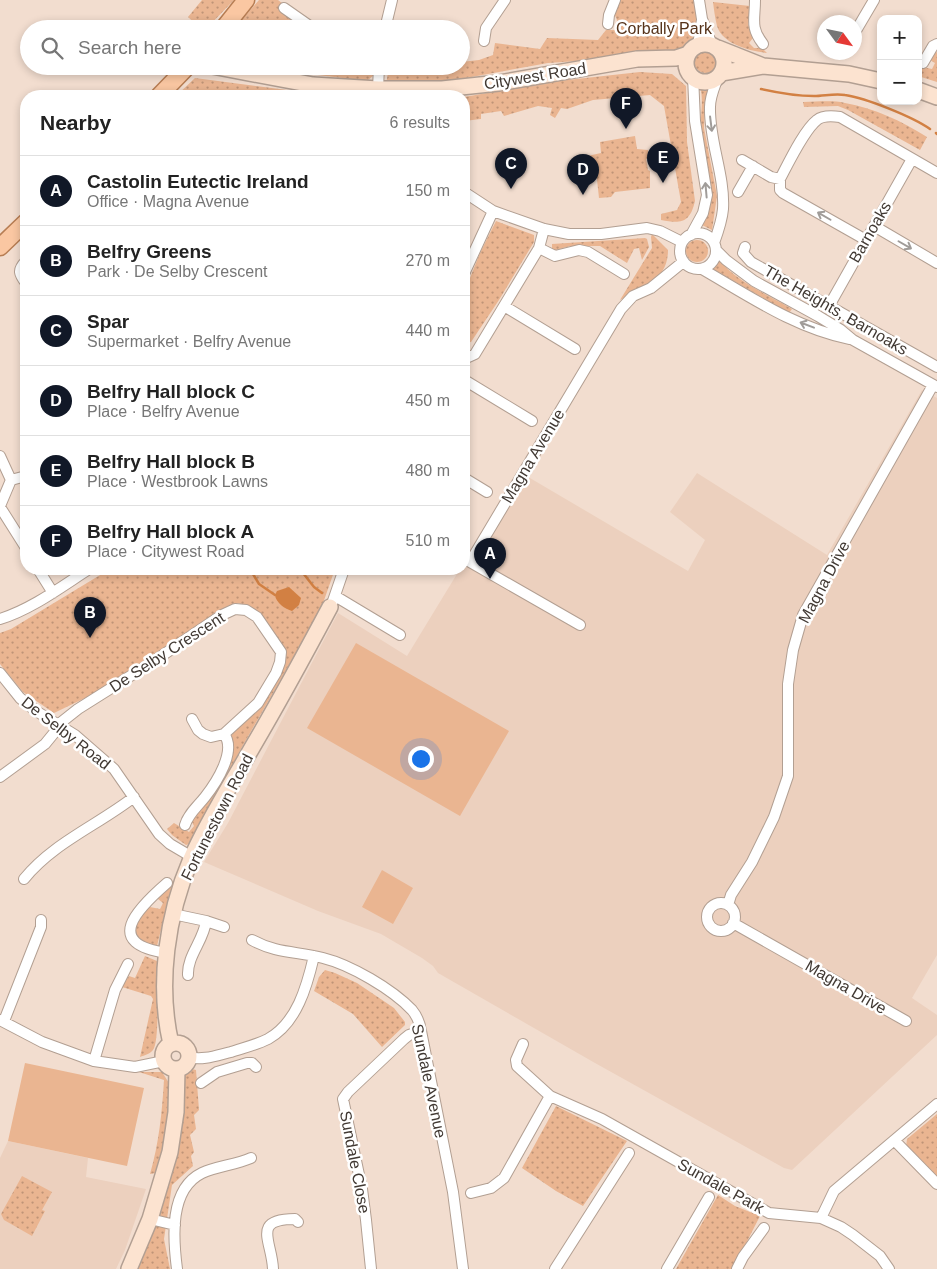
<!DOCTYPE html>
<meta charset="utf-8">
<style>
:root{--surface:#fff;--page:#f6f6f6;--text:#222;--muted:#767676;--line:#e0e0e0;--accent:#111827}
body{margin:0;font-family:Arial,sans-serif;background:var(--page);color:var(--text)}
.controls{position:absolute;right:15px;top:15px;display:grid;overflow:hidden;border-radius:10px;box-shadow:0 2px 8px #0003}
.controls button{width:45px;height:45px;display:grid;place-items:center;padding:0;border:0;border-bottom:1px solid var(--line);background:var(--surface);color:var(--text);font:25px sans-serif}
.compass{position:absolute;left:817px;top:15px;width:45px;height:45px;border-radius:50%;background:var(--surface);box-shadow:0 2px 8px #0003;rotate:123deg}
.you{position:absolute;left:420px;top:758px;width:18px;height:18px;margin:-12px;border:4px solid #fff;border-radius:50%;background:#1a73e8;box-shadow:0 0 0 8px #1a73e833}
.badge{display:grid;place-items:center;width:32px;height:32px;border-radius:50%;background:var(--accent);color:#fff;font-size:16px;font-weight:700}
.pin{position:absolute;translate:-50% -41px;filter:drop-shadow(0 1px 2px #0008)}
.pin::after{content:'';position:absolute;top:26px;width:18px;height:15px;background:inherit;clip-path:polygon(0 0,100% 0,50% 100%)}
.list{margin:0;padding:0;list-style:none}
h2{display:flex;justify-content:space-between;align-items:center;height:65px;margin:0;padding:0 20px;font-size:21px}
h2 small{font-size:16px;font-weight:400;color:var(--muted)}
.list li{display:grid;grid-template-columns:32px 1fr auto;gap:15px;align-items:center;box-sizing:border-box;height:70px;padding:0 20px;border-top:1px solid var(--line)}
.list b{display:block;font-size:19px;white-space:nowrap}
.list p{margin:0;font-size:16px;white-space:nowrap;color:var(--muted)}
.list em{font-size:16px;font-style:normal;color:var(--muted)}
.icon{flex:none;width:28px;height:28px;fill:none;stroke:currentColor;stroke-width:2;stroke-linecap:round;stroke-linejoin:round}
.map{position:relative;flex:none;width:937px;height:1269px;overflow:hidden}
.search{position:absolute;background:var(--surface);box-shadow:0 2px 8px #0003;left:20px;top:20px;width:450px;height:55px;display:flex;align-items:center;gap:12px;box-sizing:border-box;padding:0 18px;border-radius:28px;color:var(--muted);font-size:19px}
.panel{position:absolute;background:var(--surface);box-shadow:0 2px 8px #0003;left:20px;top:90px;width:450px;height:485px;border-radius:20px}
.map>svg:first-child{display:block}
.built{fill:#ecd0be}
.green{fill:url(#green-dots)}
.pitch{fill:#eab591}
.water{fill:#d28043}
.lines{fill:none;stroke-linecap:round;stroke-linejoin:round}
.stream{stroke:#d28043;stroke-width:2.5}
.street-casing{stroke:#b29f92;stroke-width:12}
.secondary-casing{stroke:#b29f92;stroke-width:18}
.primary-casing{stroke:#b77d53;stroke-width:19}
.street{stroke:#fff;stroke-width:10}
.secondary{stroke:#fce3d0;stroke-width:15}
.primary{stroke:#fac7a2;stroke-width:16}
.oneway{stroke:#a09c99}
.labels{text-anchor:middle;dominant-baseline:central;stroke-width:5;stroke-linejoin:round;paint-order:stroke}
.park-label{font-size:16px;fill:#56331a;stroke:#fff}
.street-label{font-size:16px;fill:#413933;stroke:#fff}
</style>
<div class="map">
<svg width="937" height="1269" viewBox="0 0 937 1269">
<defs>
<pattern id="green-dots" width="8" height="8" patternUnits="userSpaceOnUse" patternTransform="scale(1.25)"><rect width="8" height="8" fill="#eab591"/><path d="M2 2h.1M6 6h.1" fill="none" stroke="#bf9477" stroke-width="1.8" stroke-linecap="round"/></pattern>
</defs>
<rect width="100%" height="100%" fill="#f2ddcf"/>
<path class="built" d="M922,390L937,398V955L912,998L937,1015V1035L792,1170L784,1168L595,1063L438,973L433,966L422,958L381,934L318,911L204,862L228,823L338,613L407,656L460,569H464V562L518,471L688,571L705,540L670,512L697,473L827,555Z
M8,1141L88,1158L86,1177L146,1189L125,1250L116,1269H0V1158Z"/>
<path class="green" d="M202,0H234L206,29H201L188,17Z
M259,0H278L316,29H234Z
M620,0H694L698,30L696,43L684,54L548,63L444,82L386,85L389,66H461V62L479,60L493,55L495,43L540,49L547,38L598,40L606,30H617L619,25L614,13Z
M713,2L750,6L748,24L753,38L749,43L754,48H762L767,53C751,51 723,45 717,26C715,18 714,10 713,2Z
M694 61a12 12 0 1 1 24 0a12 12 0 1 1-24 0Z
M937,52V82L918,76V66L932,69L935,63L930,60L931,55Z
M244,66H375L374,75L367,81Z
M640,72L672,74L686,86L687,142L695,201C690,223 681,224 661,220V214L677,210L681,202L664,106L650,95L593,100L567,109L561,108L555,118L550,115L552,108L538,106L504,116L501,111L481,114V119L464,121V97L549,82Z
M195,78L334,96H213L212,93H200L197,96H176Z
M700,86H711L705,107L704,128L717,196L712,230L702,225C705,220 709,214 710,207C715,184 703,153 701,129C700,115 704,100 700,86Z
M803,102C817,102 832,100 845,103C874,108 902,121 927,137L920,150L848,110L838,106L804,107Z
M635,136L637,149L648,150L649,158L646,159L648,170L650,171V188L615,192L611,197L599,198L595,161L577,163L578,158L601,153L600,142Z
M496,221L534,235V242L499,300L471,342L464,343V293L480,253Z
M652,234L668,250C668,280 643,288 620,300L652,248L651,237Z
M645,238L647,239L649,247L642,260L639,248L634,249L627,263L600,246H570L552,251V244Z
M686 251a11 11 0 1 1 22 0a11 11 0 1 1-22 0Z
M720,260C733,280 772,297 792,309L789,313L713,269Z
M110,569H335L321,609L242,747L189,844L186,845L172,835L167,829L174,823L189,832L194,826L191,820L230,759L231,736L283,668L286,659L285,651L256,610L238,603L218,611L108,687L54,713L23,692L0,664V633L11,629Z
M173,881L157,946L140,941L134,930L139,918L150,907L160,909L163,903L158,899L159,894Z
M145,956L157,961C157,976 160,1042 153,1050C150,1054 145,1055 140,1057L153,999L151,996L122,987L129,976L135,978Z
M325,970L335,973L357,983L394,1008L405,1022V1025L382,1047L353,1014L314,991L319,977Z
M192,1069L196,1070L199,1110L194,1115L196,1129L190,1135L194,1152L191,1156L193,1166L172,1185L164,1239L170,1269H136L183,1076Z
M139,1072H162L169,1083V1102L164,1141L156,1173L150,1174C159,1143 162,1113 164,1080Z
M556,1106L627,1141L583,1206L556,1191L522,1168Z
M937,1114V1179L906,1147L907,1139Z
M22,1176L52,1192L42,1210L45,1211L32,1236L4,1220L1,1214Z
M718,1195L735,1206L760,1216L733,1269H676Z"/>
<path class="pitch" d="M356,643L509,731L460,816L307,728Z
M382,870L413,888L393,924L362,907Z
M25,1063L144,1088L127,1166L8,1141Z"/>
<path class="water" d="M289,587L301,598L299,605L292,611C285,609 276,603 275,595L277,591Z"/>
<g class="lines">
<path class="stream" d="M761,89C779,93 796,96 814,96C824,96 835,93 845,95C866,98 913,117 930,129
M936,133L937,134
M250,569L259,584L275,595
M290,569L303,573L314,587L322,593"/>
<defs>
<path id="street" d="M699,0L702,19L712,45
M755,0C755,20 750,27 763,44
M284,8L314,29
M608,24L609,15L615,0
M385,29L392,0
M854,34L874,0
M484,41L486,28L505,0
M698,45L702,20
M923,63L933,46L937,44
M378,89L379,66
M742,160L771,177L780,179C788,164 804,130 817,120C823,115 833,116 840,117L937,173
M780,179V190L783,193L866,240
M464,192L493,211L544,229L569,234H601L647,228L660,231L682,242
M738,192L753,166
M874,226L937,263
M680 251a18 18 0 1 1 36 0a18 18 0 1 1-36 0Z
M691,235L703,213L707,195L695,121L693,76
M714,243C718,232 722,221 723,209C725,175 709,141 710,107C710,96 715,86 718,77
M745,247L743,253L751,262L937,367
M539,248L555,256L579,250L588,252L624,274
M716,250L726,260L754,281L818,316L841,330L853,340L937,387
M26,261C17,270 19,274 26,283
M702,269C749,296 795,328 850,339
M464,274L493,211
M504,306L575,349
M829,306L912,159
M464,359L475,354L539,248L544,229
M464,382L466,381L532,421
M0,456L11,480L0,506
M464,478L487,492
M11,480L26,476
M0,507L26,548
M38,569L53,593
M335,596L400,635
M333,601L344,569
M0,619C32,609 61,587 89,569
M580,625L470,562L621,309L633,296L651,288L683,262
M0,673L20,698L36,711L75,735L114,769L159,834L170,844L192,857
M0,777L45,744L54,733L59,724L78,709L151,663L222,615L235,609L246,610L257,617L281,652L280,662L276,673L258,703L224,734L211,737L203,734L198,730L192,719
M185,825C188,814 198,806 205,797C216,783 237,751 224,734
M24,879C53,843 98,825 134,797
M707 917a14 14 0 1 1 28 0a14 14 0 1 1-28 0Z
M728,905L731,895L752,862L774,817L788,776V684L793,650L803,615L933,385
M173,914L206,921C204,940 187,956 188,975
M206,921L224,927
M733,923L906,1021
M252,940C278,954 296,951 323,958C351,965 392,989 412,1010C417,1016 420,1024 421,1031L453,1192L463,1269
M167,953C102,944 137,909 167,883
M0,1020L42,1042L94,1061L135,1067L164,1061
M4,1021L41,927V920
M523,1044L516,1060L517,1066L550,1096L602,1119L755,1205L769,1213L821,1218L841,1227L853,1235L880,1256L889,1269
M189,1057C202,1061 218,1055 231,1052C243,1048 256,1045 268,1039C297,1023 307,986 314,956
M94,1061L115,990L128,964
M201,1083L217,1072L247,1063H252L256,1067
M895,1141L937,1184
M471,1193L491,1188L504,1178L550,1096
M821,1218L834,1191L937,1104
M150,1219L175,1225
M177,1269C173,1238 169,1189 202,1173C217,1166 235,1165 251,1158
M273,1269C272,1241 251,1219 295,1219L298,1222
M371,1269L366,1220L362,1189L343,1099L348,1092L404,1039L409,1035L421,1031
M555,1269L629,1153
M667,1269L709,1197
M737,1269L743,1257L764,1228"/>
<path id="secondary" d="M686 63a19 19 0 1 1 38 0a19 19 0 1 1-38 0Z
M718,48L763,66
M212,66L313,85L378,89H442L499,83L637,59L676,58L688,54
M721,73L763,66L849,74L881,81
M918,90L937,97
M163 1056a13 13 0 1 1 26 0a13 13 0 1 1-26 0Z
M171,1044C157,984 167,915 191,859C208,820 232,783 253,746C280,700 305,654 330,607
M129,1269L150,1219L170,1152L176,1112L177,1069"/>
<path id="primary" d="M223,29L246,0
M159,96L188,66
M0,247L26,222"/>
</defs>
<use href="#street" class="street-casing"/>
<use href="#secondary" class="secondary-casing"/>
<use href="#primary" class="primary-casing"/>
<use href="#street" class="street"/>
<use href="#secondary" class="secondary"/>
<use href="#primary" class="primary"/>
</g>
<defs><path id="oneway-shaft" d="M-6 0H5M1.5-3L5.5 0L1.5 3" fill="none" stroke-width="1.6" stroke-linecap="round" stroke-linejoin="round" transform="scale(1.25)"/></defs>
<g class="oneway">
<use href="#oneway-shaft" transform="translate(711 124) rotate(83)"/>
<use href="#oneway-shaft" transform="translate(706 190) rotate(-95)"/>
<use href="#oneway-shaft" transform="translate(824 216) rotate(-150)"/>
<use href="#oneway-shaft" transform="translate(905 245) rotate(30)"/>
<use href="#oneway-shaft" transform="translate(807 325) rotate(-159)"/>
</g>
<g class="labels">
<g class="park-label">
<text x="664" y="28">Corbally Park</text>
</g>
<g class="street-label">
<text transform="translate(535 76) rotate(-9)">Citywest Road</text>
<text transform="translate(870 232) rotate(-60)">Barnoaks</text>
<text transform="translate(836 310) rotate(30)">The Heights, Barnoaks</text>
<text transform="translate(533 456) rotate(-59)">Magna Avenue</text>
<text transform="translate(824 582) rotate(-62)">Magna Drive</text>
<text transform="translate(167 652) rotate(-33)">De Selby Crescent</text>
<text transform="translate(66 733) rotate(38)">De Selby Road</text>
<text transform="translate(217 817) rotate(-63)">Fortunestown Road</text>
<text transform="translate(846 987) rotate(30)">Magna Drive</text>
<text transform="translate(429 1081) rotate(78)">Sundale Avenue</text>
<text transform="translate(355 1162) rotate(79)">Sundale Close</text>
<text transform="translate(721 1186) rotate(29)">Sundale Park</text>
</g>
</g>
</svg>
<div class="controls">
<button>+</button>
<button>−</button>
</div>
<svg class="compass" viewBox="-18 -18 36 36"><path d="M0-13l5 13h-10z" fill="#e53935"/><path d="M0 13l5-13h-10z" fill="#767676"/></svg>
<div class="you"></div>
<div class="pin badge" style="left:490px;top:579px">A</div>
<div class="pin badge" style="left:90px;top:638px">B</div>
<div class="pin badge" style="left:511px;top:189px">C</div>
<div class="pin badge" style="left:583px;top:195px">D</div>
<div class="pin badge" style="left:663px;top:183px">E</div>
<div class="pin badge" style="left:626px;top:129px">F</div>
<div class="search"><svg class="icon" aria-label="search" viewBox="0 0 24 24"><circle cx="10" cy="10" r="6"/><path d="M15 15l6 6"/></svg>Search here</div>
<section class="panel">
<h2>Nearby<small>6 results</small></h2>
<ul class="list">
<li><span class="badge">A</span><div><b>Castolin Eutectic Ireland</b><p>Office · Magna Avenue</p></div><em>150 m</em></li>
<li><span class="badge">B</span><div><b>Belfry Greens</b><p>Park · De Selby Crescent</p></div><em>270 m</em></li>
<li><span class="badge">C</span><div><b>Spar</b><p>Supermarket · Belfry Avenue</p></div><em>440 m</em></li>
<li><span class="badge">D</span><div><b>Belfry Hall block C</b><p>Place · Belfry Avenue</p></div><em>450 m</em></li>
<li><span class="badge">E</span><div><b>Belfry Hall block B</b><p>Place · Westbrook Lawns</p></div><em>480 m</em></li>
<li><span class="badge">F</span><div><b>Belfry Hall block A</b><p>Place · Citywest Road</p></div><em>510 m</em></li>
</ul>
</section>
</div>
